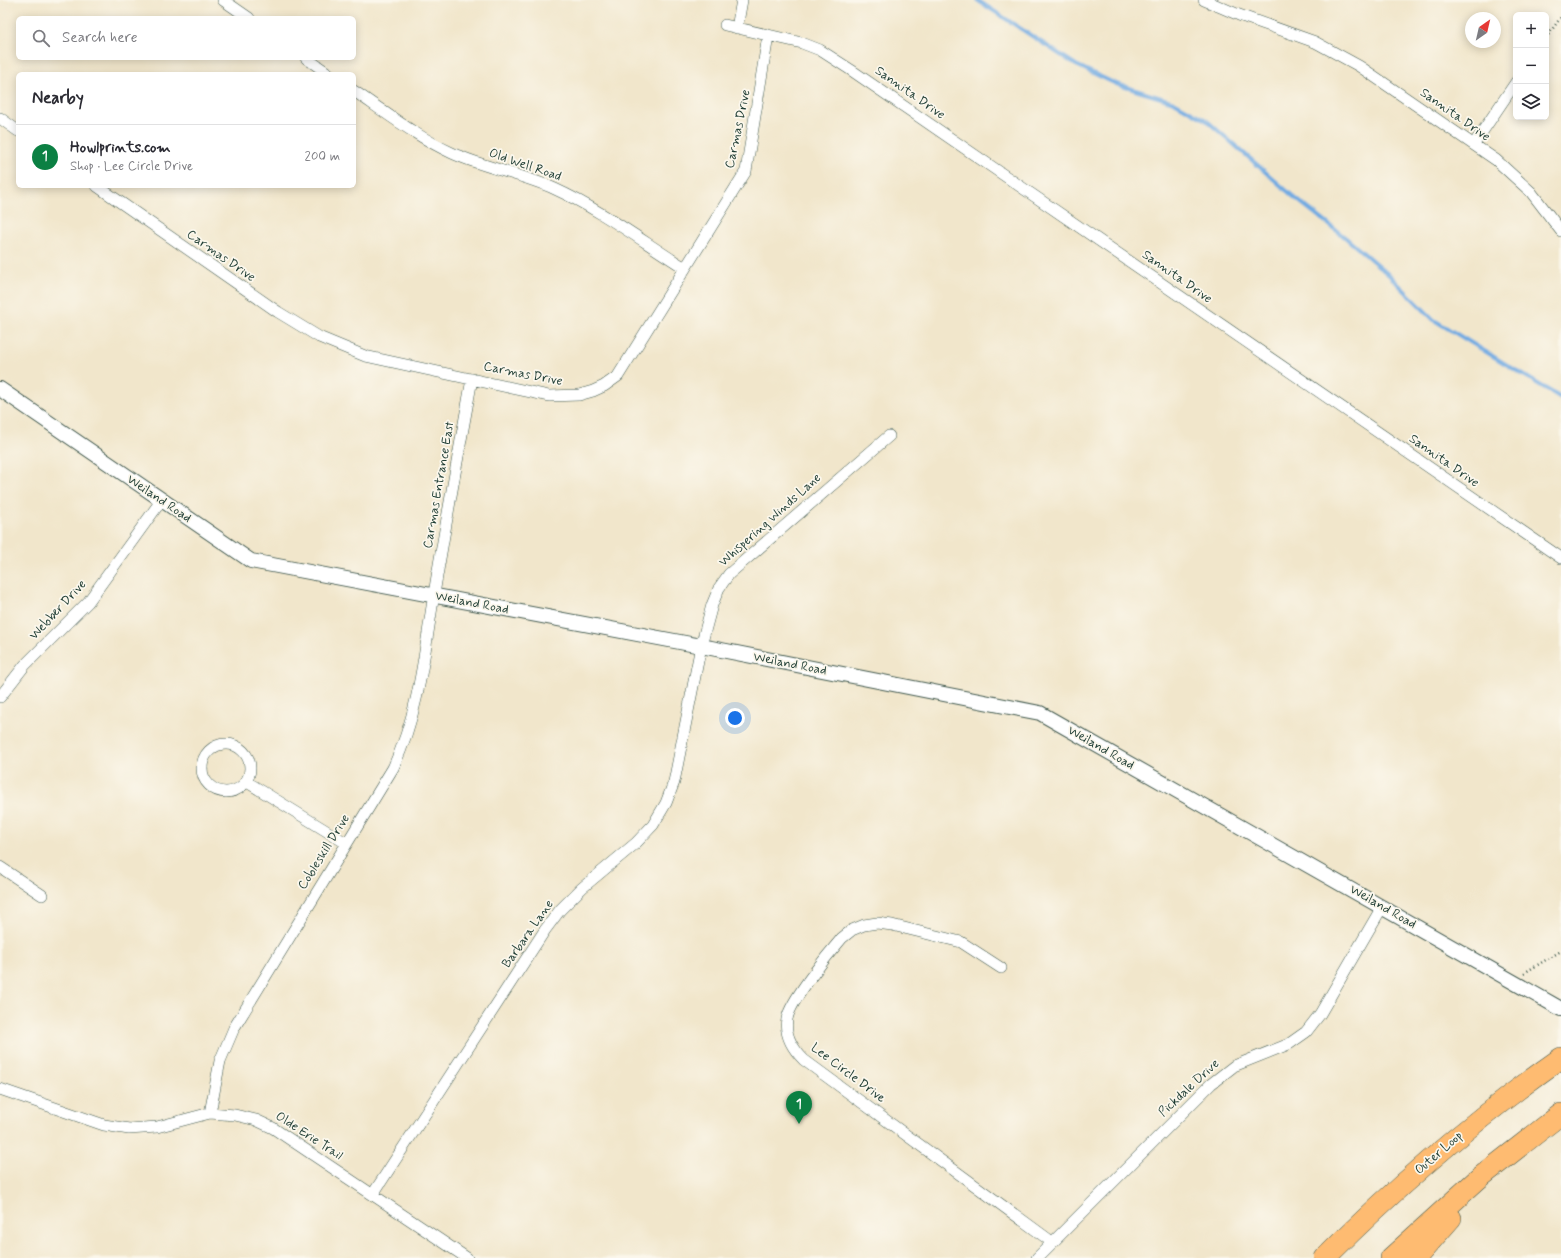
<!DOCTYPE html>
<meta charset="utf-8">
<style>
:root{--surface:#fff;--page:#f7f7f7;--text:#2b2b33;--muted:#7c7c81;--line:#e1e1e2;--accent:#0b8043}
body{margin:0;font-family:Mynerve,sans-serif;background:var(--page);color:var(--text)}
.controls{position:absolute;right:12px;top:12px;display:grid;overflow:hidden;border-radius:6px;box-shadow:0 2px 10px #0003}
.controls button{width:36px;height:36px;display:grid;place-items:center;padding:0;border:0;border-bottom:1px solid var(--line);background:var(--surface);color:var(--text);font:20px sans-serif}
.compass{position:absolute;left:1465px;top:12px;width:36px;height:36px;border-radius:50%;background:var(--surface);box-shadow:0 2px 10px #0003;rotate:34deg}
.you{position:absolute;left:735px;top:718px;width:14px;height:14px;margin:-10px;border:3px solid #fff;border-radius:50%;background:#1a73e8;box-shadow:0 0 0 6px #1a73e833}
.badge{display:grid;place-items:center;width:26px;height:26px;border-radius:50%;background:var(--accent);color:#fff;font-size:13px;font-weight:700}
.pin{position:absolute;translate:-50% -33px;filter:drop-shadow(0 1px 2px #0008)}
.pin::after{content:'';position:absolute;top:21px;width:14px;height:12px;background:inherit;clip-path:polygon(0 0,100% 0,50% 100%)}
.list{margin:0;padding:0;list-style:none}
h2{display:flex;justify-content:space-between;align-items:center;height:52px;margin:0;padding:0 16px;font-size:17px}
h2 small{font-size:13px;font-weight:400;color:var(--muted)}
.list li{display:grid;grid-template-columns:26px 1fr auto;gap:12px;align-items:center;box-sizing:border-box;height:64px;padding:0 16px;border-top:1px solid var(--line)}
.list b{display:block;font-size:15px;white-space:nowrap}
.list p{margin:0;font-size:13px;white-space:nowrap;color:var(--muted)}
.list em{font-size:13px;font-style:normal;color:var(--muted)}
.icon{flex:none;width:22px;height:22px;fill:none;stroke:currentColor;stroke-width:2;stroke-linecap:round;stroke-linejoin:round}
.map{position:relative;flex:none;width:1561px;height:1258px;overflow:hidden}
.search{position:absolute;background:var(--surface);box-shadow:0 2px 10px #0003;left:16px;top:16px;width:340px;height:44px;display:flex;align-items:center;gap:10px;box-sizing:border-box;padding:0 14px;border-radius:6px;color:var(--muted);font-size:15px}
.panel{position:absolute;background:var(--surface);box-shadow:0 2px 10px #0003;left:16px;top:72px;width:340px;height:116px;border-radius:6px}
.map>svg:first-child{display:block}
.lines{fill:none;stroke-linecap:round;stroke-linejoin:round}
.stream{stroke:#72abe2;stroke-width:4}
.minor-casing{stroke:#3e564b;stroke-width:12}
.tertiary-casing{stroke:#3e564b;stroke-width:16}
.motorway-casing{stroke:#3e564b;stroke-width:22}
.path{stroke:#3e564b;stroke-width:2.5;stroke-dasharray:1 3;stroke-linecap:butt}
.minor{stroke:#fff;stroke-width:11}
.tertiary{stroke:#fff;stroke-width:14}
.motorway{stroke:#febb71;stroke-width:21}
.labels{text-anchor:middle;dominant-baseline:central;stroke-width:3.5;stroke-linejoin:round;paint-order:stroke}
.street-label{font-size:13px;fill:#1f3d34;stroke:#fbf7ec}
</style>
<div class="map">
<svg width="1561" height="1258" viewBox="0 0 1561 1258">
<rect width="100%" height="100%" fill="#fbf7ec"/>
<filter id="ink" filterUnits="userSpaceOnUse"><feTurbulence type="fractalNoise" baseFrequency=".025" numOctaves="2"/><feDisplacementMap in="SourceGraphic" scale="8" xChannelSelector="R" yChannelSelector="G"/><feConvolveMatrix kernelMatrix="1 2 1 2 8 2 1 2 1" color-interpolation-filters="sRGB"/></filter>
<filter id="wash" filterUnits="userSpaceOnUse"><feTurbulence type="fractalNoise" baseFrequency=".012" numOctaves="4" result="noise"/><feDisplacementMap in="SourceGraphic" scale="16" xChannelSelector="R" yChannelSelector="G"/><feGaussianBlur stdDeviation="0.9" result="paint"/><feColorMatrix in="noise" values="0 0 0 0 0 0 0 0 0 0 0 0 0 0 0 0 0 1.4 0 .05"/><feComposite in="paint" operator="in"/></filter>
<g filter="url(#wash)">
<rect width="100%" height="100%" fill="#f1e6cb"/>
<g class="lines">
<path class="stream" d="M977,0L1076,65L1116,84L1174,102L1206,120L1295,198L1346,238L1389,275L1434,320L1561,398"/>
</g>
</g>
<g filter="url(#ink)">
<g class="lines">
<defs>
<path id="minor" d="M223,0L249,18
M1204,0L1239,15L1315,42L1359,66L1496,160L1531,192L1561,231
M725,25L802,43L820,50L851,70L1561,558
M737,28L742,0
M306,58L329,74
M354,91C385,112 417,137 452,153C485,168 522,174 555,189C601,210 642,241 685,268
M0,118L18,131
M1474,144L1516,82
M97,186L278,312L319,337L365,356L549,396L579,395L593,391L604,386L618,376L746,171L768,36
M0,697L25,665L88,602L161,501
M202 768a24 24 0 1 1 48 0a24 24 0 1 1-48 0Z
M247,782L346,843
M0,867L42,895
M1001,968L961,942L892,925L877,923L864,925L852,930L842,938C829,953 790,1001 787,1019C784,1036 793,1049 804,1060L1052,1242
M0,1089L104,1125L129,1129L157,1127L210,1113L235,1115L256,1120L273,1128L467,1258
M210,1113L220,1061L234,1028L393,768C419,712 424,655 434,594C446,522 459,451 472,379
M373,1194L545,930L560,910L582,888L636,843L653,825L666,803L674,782L701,646L712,605L719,588L729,574L889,436
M1037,1258L1211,1084L1234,1066L1289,1044L1306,1032L1320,1014L1382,907"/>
<path id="tertiary" d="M0,389L251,561L701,646L1040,713L1561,1009"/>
<path id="motorway" d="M1325,1258C1398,1185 1477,1117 1561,1058
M1391,1258L1478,1179L1561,1114
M1416,1258L1451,1218"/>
</defs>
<use href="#minor" class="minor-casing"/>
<use href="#tertiary" class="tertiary-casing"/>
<use href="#motorway" class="motorway-casing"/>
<path class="path" d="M1546,38L1561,17
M1524,973L1561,951"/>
<use href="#minor" class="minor"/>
<use href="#tertiary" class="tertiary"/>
<use href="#motorway" class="motorway"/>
</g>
</g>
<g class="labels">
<g class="street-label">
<text transform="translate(910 93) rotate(35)">Sannita Drive</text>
<text transform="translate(1455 115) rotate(35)">Sannita Drive</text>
<text transform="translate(738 129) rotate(-78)">Carmas Drive</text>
<text transform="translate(525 165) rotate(19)">Old Well Road</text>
<text transform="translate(221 256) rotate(35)">Carmas Drive</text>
<text transform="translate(1177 277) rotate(35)">Sannita Drive</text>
<text transform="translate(523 374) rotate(11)">Carmas Drive</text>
<text transform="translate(1444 461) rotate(35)">Sannita Drive</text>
<text transform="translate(439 485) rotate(-80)">Carmas Entrance East</text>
<text transform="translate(159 499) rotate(34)">Weiland Road</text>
<text transform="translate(770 520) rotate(-42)">Whispering Winds Lane</text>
<text transform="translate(472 603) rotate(11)">Weiland Road</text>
<text transform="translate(58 610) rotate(-47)">Webber Drive</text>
<text transform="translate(790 664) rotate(11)">Weiland Road</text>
<text transform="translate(1101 748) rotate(30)">Weiland Road</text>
<text transform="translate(324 852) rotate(-58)">Cobleskill Drive</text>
<text transform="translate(1383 907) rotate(30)">Weiland Road</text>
<text transform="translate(528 934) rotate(-55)">Barbara Lane</text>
<text transform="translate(848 1073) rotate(37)">Lee Circle Drive</text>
<text transform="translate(1189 1088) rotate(-43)">Pickdale Drive</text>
<text transform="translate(309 1136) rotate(33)">Olde Erie Trail</text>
<text transform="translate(1439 1153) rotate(-41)">Outer Loop</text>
</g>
</g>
</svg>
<div class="controls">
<button>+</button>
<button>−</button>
<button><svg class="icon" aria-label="layers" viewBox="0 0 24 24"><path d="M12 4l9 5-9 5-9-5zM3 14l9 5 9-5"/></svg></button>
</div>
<svg class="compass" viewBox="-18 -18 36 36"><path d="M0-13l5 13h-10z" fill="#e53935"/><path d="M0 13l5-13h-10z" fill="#7c7c81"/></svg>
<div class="you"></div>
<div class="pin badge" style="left:799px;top:1124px">1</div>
<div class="search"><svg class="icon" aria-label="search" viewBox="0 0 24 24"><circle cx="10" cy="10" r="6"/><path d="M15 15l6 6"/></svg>Search here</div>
<section class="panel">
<h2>Nearby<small></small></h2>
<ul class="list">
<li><span class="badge">1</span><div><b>Howlprints.com</b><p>Shop · Lee Circle Drive</p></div><em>200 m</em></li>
</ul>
</section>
</div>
